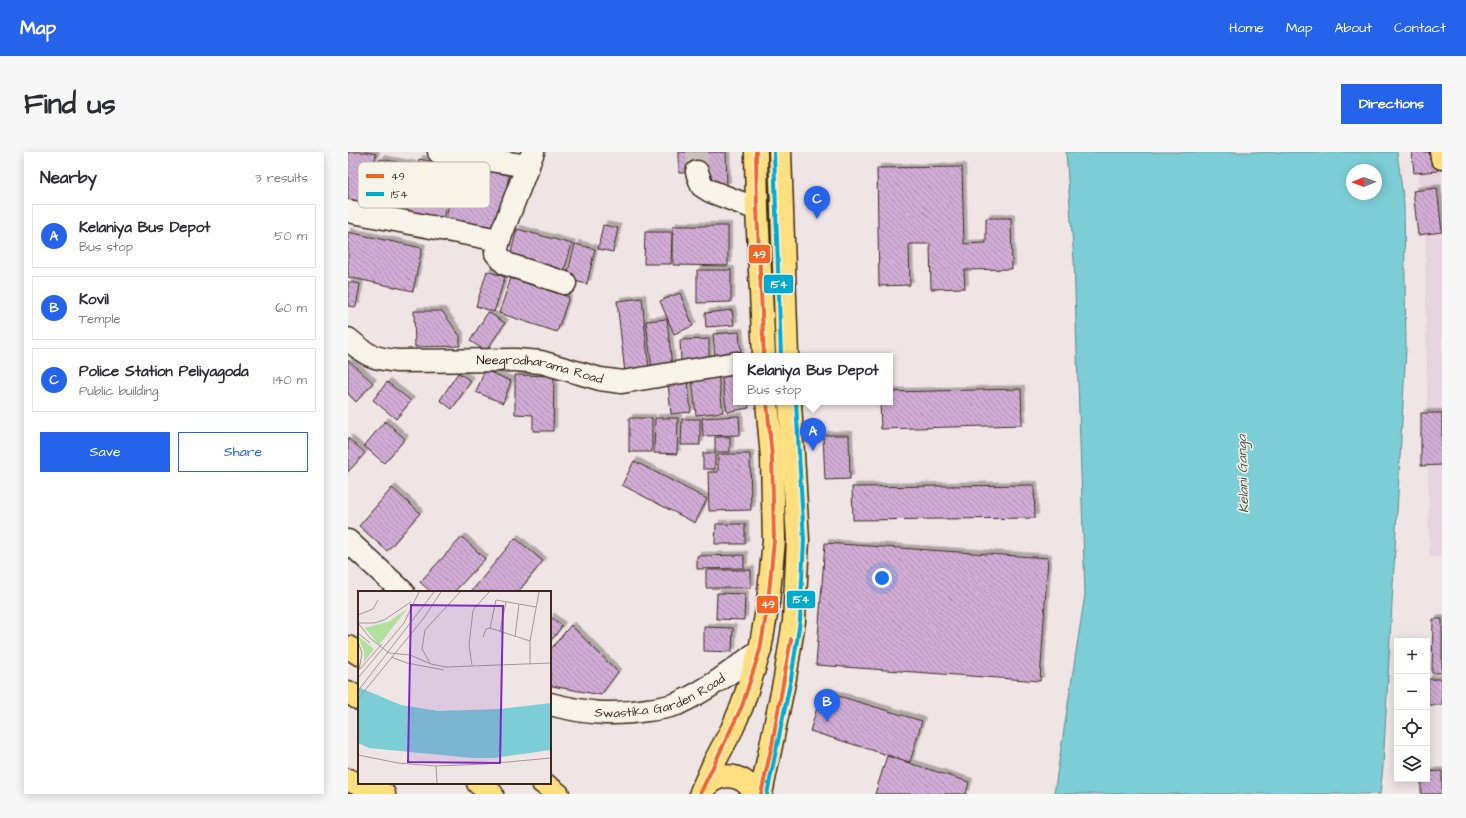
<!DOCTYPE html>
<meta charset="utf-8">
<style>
:root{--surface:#fff;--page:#f7f7f7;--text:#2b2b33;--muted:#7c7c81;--line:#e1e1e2;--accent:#2563eb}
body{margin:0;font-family:"Architects Daughter",sans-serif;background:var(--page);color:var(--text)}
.controls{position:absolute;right:12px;bottom:12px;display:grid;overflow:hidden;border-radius:0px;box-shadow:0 2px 10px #0003}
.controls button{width:36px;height:36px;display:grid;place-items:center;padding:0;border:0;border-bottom:1px solid var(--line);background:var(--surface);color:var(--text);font:20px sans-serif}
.compass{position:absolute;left:998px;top:12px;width:36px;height:36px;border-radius:50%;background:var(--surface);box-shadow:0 2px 10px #0003;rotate:269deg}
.you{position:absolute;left:534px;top:426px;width:14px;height:14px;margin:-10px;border:3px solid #fff;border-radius:50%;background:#1a73e8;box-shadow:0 0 0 6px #1a73e833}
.badge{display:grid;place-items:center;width:26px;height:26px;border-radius:50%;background:var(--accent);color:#fff;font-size:13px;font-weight:700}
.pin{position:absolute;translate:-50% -33px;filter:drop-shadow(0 1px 2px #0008)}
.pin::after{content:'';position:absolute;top:21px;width:14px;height:12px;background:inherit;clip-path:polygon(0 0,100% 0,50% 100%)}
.popup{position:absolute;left:385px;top:201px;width:160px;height:52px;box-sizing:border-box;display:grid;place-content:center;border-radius:0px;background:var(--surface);filter:drop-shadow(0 1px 3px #0005);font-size:13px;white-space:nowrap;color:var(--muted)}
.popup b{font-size:15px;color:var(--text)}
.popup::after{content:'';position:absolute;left:50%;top:100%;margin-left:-8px;border:8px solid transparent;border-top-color:var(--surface)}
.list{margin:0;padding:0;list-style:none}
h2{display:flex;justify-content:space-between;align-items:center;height:52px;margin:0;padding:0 16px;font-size:17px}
h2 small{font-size:13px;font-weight:400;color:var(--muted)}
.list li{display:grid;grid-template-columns:26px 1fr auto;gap:12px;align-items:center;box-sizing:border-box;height:64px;margin:0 8px 8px;padding:0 8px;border:1px solid var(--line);border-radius:0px}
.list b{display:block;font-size:15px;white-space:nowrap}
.list p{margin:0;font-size:13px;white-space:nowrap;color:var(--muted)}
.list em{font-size:13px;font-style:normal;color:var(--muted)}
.actions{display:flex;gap:8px;padding:12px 16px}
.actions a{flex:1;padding:9px 0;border:1px solid var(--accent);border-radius:0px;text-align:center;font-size:14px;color:var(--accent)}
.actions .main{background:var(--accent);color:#fff}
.icon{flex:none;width:22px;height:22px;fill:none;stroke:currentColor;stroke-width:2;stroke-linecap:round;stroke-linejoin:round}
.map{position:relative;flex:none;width:1094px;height:642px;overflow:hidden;border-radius:0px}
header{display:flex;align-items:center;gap:24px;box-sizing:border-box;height:56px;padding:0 20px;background:var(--accent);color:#fff}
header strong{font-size:19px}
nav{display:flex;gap:22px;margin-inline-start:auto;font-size:14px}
.intro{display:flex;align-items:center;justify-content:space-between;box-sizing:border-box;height:96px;padding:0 24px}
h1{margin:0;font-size:28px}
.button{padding:10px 18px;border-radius:0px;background:var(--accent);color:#fff;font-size:14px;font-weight:700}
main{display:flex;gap:24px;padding:0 24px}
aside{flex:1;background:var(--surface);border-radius:0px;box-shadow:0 2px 10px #0003}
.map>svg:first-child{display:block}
.built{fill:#e6d4e0}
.water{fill:#7ccdd5;stroke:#628c8c;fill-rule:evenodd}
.building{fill:url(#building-back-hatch);stroke:#3b2a1e;filter:url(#shadow)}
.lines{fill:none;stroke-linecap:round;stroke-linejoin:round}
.minor-tunnel{stroke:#cbc0bc;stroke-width:22;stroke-dasharray:22 11;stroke-linecap:butt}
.minor-casing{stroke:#3b2a1e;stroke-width:25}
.major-casing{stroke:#3b2a1e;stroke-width:25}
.highway-casing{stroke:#3b2a1e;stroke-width:25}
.minor{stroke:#f7f3e8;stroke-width:22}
.major{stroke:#ffdf80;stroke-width:22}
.highway{stroke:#ffdf80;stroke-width:22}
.bus-1-casing{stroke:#f7f3e8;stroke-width:7}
.bus-2-casing{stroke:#f7f3e8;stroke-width:7}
.bus-1{stroke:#f26522;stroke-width:4}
.bus-2{stroke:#00a9ce;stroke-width:4}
.labels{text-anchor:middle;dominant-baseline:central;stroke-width:3;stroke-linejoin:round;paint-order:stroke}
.street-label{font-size:13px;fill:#3b2a1e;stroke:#f7f3e8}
.water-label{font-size:14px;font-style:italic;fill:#4b534c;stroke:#f7f3e8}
.inset-road{fill:none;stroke:#a79a95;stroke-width:1}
.view{fill:#7b2cbf;fill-opacity:0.15;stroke:#7b2cbf;stroke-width:2}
.inset-edge{fill:none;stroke:#3b2a1e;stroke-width:2}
.key{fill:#f7f3e8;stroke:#bfb7ab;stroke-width:1}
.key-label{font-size:11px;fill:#3b2a1e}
.line-badge{stroke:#f7f3e8;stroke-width:1.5}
.badge-label{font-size:11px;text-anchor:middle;font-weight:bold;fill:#fff}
</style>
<header>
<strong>Map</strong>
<nav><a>Home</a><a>Map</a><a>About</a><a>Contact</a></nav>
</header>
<div class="intro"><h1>Find us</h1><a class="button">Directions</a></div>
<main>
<aside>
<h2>Nearby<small>3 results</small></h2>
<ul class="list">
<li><span class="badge">A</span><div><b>Kelaniya Bus Depot</b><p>Bus stop</p></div><em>50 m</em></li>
<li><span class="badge">B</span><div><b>Kovil</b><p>Temple</p></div><em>60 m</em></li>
<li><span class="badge">C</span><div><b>Police Station Peliyagoda</b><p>Public building</p></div><em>140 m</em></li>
</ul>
<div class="actions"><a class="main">Save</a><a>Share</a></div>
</aside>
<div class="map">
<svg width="1094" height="642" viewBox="0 0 1094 642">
<defs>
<pattern id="building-back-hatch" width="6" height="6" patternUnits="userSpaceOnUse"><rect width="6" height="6" fill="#d1add6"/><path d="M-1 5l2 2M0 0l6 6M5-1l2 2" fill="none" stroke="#ab8dad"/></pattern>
<filter id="shadow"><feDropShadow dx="3.5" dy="-3.5" stdDeviation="0" flood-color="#0004"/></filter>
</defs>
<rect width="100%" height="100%" fill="#efe5e4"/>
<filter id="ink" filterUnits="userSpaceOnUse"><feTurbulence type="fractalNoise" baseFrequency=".025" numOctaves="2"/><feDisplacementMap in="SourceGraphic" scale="8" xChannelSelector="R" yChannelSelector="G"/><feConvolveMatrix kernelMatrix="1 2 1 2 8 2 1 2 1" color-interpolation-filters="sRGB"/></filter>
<g filter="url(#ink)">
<path class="built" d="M1067,0H1094V405H1081L1077,66Z"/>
<path class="water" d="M718,0H1049L1056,52L1058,196L1035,615L1032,642H706L737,442L726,109ZM1004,18H1028V42H1004Z"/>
<path class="building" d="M0,0H19L28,2L18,57L0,53Z
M331,0H378L379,34L358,35V20L331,21Z
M1064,0H1088L1090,19L1066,21Z
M32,7L65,13L61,39L27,33Z
M71,7L106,14L101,43L65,36Z
M108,13L161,23L150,83L97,73Z
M614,15L616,92L638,91V66H663L664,117L616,118L617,136L583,137L582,92H561L562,133L531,134L529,16Z
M1089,36L1094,80L1070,83L1065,39Z
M26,38L59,44L54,67L22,61Z
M63,40L99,47L94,73L58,66Z
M255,73L270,76L265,100L250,97Z
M325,74H380V114L325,113Z
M169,77L224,92L214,126L160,111Z
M0,80L74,96L65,139L0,125Z
M297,80H324L323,112H296Z
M227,92L247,97L239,132L218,127Z
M349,118H383V150L349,151Z
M139,119L157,125L146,160L128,154Z
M163,126L221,145L209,180L151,161Z
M0,130L12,132L8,155L0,154Z
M332,141L345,174L326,182L312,149Z
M294,146L301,218L277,221L269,149Z
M384,158L386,173L358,175L357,161Z
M66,159H94L112,184V194L67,195Z
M140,160L157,171L138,199L122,189Z
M319,167L324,215L304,217L298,169Z
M391,180L393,202L367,205L365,182Z
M361,187V208L333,209L332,188Z
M0,208L25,231L8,250L0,242Z
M137,218L163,229L155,251L128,240Z
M388,219V250H400L401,256L379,260L373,221Z
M110,221L123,229L104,257L92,248Z
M167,223L206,224L205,279H185V263L167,262Z
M370,223L375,260L348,263L344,226Z
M39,230L63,249L48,267L25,248Z
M340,230L343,260L323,262L320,231Z
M673,237L674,273L533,277L532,250H542V240Z
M1073,261H1094V313L1073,314Z
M391,264L392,283L355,284L354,266Z
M281,266H304V300H281Z
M307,266H330L329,302L306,301Z
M334,267H352V293H333Z
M37,269L57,287L36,311L16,294Z
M475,283H501L502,327L477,328Z
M367,285H382V300H367Z
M0,286L17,301L0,320Z
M355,301H367V317H355Z
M370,302H402L403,358L361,359L360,320H370Z
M286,309L359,347L347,371L274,333Z
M686,333L687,366L505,368L504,335Z
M44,336L72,361L39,399L11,374Z
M368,372H397V392H367Z
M114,385L137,407L106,440H83L72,430Z
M167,386L195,409L170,440H123Z
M477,391L700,406L692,529L468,513Z
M396,403V416L349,417V404Z
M358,418H403V436H358Z
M369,441L397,442L396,468L368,467Z
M202,464L214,474L202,490Z
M1085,467H1094V521H1084Z
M223,473L270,520L253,543L204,534L202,532V498Z
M356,475L385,476L384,500L356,499Z
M1080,527H1094V553H1080Z
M474,539L574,569L562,610L462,579Z
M539,604L621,630L618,642H527Z
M1094,619V642H1073V627H1079V620Z"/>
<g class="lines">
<path class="minor-tunnel" d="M349,0V20"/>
<defs>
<g id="minor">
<path d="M91,0L180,14"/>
<path d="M185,0L151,88L148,101L158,112L217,131"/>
<path d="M349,20L354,34L362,39L409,57"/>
<path d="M0,59L151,88"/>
<path id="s1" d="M0,187C20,204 23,206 49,209L168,208L193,210L252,227L274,230L388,211"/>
<path d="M0,389L55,440"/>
<path id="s2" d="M202,552C237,561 263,564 299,558C309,557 320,555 329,552C360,538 386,518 412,498"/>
</g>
<path id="major" d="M1093,0L1094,6"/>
<path id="highway" d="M408,0L409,57L416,204
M432,0L439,204
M0,495L11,502
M0,540L11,547
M0,628L36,642
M130,631L144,642
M195,631L210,642
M353,640L366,611L384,577L394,554L412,498L420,451L426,388L424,306L419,250
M353,641C367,618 394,619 408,642
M413,642L437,526L446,469L450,388L442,250"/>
</defs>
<use href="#minor" class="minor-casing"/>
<use href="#major" class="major-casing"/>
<use href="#highway" class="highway-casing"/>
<use href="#minor" class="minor"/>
<use href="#major" class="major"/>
<use href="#highway" class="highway"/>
<defs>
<path id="bus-1" d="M408,0L409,57L416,204
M352,642L394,554L412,498L420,451L426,388L424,306L419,250
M413,642L424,593L443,487"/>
<path id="bus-2" d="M426,0L433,204
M419,642L443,527L452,469L456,388L448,250"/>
</defs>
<use href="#bus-1" class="bus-1-casing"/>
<use href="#bus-2" class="bus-2-casing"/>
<use href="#bus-1" class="bus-1"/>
<use href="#bus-2" class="bus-2"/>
</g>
</g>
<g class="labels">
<g class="street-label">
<text stroke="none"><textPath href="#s1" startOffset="199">Neegrodharama Road</textPath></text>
<text stroke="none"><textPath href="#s2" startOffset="114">Swastika Garden Road</textPath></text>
</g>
<g class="water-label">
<text transform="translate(895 322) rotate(-92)">Kelani Ganga</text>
</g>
</g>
<g transform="translate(10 439)">
<rect width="193" height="193" fill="#efe5e4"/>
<path d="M49,18L21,54L7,37L32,30ZM0,45L16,58L6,71V61Z" fill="#b2e09e"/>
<path d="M0,96L43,114L80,120L141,118L193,112V159L135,167H114L11,157L0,152Z" fill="#7ccdd5"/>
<path class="inset-road" d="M0,24L15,18L20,9M0,32L12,47L31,62L52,64L73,73L88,76L193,72M0,32H16L26,29L53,11M132,37L172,50M142,41L148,11M0,42L12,52M125,46L128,38L132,37L138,9L178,16M157,46L161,13M0,51L4,62L1,79M33,66L49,72L86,79M72,72L64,58L67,39L102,1M172,73V50L181,1M114,74L111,54L115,19L131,1M2,78L24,53M0,87L46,32L61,1M0,100L76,1M0,108L65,28L83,1M0,164L40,172L78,175L128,173L193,167M78,175L79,192"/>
<path class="view" d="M53,14L145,15L142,172L50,171Z"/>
<rect width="193" height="193" class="inset-edge"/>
</g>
<rect x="10" y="10" width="132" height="46" rx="6" class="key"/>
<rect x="18" y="22" width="18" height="4" fill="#f26522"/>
<rect x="18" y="40" width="18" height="4" fill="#00a9ce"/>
<g class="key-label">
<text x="43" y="28">49</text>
<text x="43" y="46">154</text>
</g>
<g class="line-badge">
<rect x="400" y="92" width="23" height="20" rx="4" fill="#f26522"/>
<rect x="415" y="122" width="31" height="20" rx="4" fill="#00a9ce"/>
<rect x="438" y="438" width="30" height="19" rx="4" fill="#00a9ce"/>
<rect x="408" y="443" width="23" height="19" rx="4" fill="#f26522"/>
</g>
<g class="badge-label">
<text x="411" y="106">49</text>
<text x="431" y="136">154</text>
<text x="453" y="451">154</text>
<text x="420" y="456">49</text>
</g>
</svg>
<div class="controls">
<button>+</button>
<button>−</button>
<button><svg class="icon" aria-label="locate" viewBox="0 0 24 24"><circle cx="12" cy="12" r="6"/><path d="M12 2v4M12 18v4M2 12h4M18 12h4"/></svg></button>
<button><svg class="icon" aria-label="layers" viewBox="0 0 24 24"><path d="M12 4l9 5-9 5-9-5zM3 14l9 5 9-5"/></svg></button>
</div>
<svg class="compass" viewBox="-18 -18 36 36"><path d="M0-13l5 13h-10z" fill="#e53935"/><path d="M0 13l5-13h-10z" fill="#7c7c81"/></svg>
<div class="you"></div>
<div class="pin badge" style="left:465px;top:299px">A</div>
<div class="popup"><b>Kelaniya Bus Depot</b>Bus stop</div>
<div class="pin badge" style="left:479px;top:570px">B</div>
<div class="pin badge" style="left:469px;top:67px">C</div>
</div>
</main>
